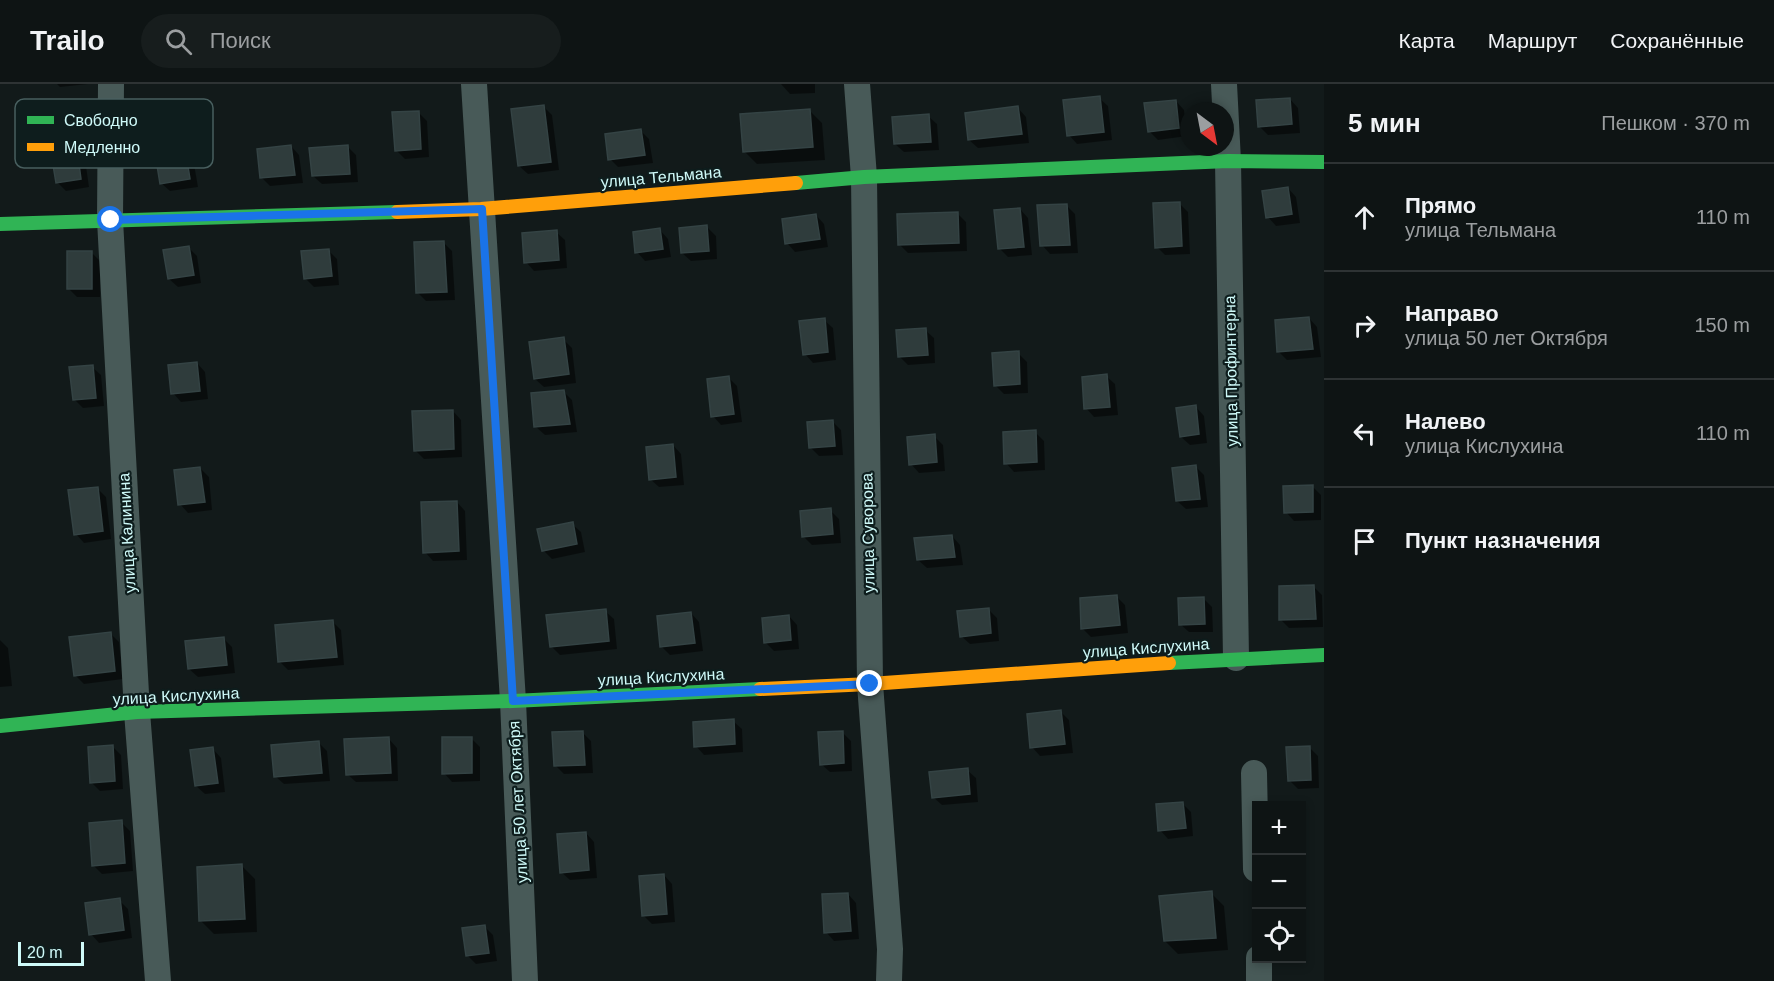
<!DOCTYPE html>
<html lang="ru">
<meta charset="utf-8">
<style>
:root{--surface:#0e1414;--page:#171d1d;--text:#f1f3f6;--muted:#9b9ea0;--line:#2e3334}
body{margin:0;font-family:Helvetica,sans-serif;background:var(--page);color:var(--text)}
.controls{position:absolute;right:18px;bottom:18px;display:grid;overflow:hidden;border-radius:0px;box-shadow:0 3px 9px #0003}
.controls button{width:54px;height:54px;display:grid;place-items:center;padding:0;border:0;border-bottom:2px solid var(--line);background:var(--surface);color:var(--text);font:30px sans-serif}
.compass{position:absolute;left:1180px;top:18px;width:54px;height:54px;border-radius:50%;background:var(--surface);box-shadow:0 3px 9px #0003;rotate:148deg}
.scale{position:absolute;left:18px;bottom:15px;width:66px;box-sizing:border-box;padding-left:6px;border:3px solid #cffaf9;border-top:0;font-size:16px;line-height:21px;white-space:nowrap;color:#cffaf9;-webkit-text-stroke:4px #0e1d1d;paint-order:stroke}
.stop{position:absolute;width:18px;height:18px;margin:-14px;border:4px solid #1a73e8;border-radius:50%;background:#fff}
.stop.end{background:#1a73e8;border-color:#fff;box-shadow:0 2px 6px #0008}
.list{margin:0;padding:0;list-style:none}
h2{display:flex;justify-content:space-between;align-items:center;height:78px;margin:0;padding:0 24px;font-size:26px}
h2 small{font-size:20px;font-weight:400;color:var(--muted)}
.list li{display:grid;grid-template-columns:39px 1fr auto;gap:18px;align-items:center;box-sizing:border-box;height:108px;padding:0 24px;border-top:2px solid var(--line)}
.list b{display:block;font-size:22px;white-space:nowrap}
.list p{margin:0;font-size:20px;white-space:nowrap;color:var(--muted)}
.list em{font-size:20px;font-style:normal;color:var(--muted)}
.icon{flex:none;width:33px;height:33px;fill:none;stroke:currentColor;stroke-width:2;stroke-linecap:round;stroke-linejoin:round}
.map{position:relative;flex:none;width:1324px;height:897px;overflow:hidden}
header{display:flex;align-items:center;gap:36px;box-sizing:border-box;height:84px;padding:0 30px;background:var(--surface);border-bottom:2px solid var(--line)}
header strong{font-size:28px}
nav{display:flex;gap:33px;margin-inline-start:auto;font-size:21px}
.search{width:420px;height:54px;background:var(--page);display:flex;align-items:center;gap:15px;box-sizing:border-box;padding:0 21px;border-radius:33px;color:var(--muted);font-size:22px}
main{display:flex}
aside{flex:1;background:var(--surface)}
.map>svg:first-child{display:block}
.shadow{fill:#0007}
.building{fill:#2f3c3c;stroke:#344344;stroke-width:1.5}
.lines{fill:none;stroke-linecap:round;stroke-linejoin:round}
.street{stroke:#485a58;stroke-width:26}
.fast{stroke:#30b455;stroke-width:14}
.slow{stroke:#ff9f0a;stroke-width:14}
.route{stroke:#1a73e8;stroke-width:8}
.labels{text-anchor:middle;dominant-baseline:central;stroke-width:4.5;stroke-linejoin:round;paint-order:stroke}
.street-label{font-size:16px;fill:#cffaf9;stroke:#0e1d1d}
.key{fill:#0e1d1d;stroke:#485f5f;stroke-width:1.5}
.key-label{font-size:16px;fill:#cffaf9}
</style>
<header>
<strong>Trailo</strong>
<div class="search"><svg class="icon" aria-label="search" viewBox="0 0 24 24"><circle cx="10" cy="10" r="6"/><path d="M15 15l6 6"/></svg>Поиск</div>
<nav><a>Карта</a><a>Маршрут</a><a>Сохранённые</a></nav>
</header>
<main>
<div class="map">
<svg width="1324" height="897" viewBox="0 0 1324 897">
<rect width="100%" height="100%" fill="#121a1a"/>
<path class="shadow" d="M57,0H88L60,3Z
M781,0H815V9L790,10Z
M1099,14L1108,22L1112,56L1077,60L1069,51Z
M1290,15L1298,24L1300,49L1268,51L1259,42Z
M1176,17L1184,26L1187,52L1158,56L1149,47Z
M544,23L552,31L559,86L528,90L519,82Z
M1018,24L1026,33L1029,59L978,64L969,56Z
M809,26L822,39L825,76L757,80L744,67Z
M418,28L427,37L429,73L405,75L396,66Z
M928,32L937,40L939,66L904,68L895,60Z
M640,46L649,55L653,79L618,83L610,75Z
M291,62L299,71L303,99L270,102L262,94Z
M347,62L356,71L358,98L322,100L313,92Z
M76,66L85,75L89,103L66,107L57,98Z
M186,71L194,80L198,103L170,107L161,99Z
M1288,104L1296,113L1300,139L1276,142L1268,133Z
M1179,119L1188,128L1190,170L1165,171L1157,163Z
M1066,121L1075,130L1078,169L1050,170L1042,161Z
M1020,125L1028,134L1032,171L1008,173L999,164Z
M957,129L966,138L967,167L908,169L899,160Z
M816,131L824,140L828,163L795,168L787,159Z
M707,143L716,152L717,175L691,177L682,169Z
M660,146L668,155L671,173L645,177L637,168Z
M556,148L565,156L567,184L534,187L526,178Z
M444,159L452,167L455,216L426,217L418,209Z
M188,163L197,172L201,199L178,203L169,195Z
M328,166L337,175L339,201L314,203L305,194Z
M92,169L100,177V213H77L68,204Z
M1309,234L1317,243L1321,273L1287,276L1278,267Z
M824,236L833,244L836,276L813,279L805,270Z
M925,246L934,254L935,279L908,281L899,272Z
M563,255L572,264L576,299L544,303L535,295Z
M1018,269L1027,278L1028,309L1004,310L995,301Z
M197,279L205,288L208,315L181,318L173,309Z
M92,283L101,291L104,322L83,324L74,315Z
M1106,292L1115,300L1118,331L1094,333L1086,324Z
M729,294L737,302L742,338L721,341L713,332Z
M564,308L572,316L577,348L545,351L536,343Z
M1196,323L1204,332L1207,359L1190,361L1181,353Z
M453,327L461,336L462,373L424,375L415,366Z
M832,337L841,346L843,371L819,372L811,364Z
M1035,348L1044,357L1045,386L1014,388L1006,379Z
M934,352L943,361L945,387L919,389L911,380Z
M673,361L681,370L684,401L659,403L650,395Z
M1196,383L1204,391L1208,423L1186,425L1177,417Z
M200,384L209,393L212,426L188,429L180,420Z
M1312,402L1321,411V436L1294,437L1286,428Z
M97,404L106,413L111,455L84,459L76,450Z
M457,418L465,427L467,476L433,477L425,468Z
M830,426L839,435L841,459L812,461L803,452Z
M572,440L581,448L585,468L552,475L543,466Z
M952,452L960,461L963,481L927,484L918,476Z
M1313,502L1322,511L1323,543L1289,544L1281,536Z
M1117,513L1125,521L1128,549L1091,553L1082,544Z
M1204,515L1212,523L1213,548H1189L1180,540Z
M988,525L997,534L999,557L970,560L961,552Z
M605,527L614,535L617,565L560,571L551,562Z
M691,529L699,538L703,567L670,571L661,562Z
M789,532L797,541L799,565L774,567L766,559Z
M332,537L341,546L344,581L288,586L280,578Z
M110,549L119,558L123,595L84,600L75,591Z
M223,554L232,563L235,589L198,593L189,585Z
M0,556L8,564L12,602L0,603Z
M1060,627L1069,636L1073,669L1040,672L1032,663Z
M733,637L742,645L743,668L704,671L696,662Z
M582,648L591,657L593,689L564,690L555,681Z
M842,648L851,657L852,687L830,688L821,680Z
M471,654L480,663V697L452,698L444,689Z
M389,655L397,664L398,697L356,698L347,690Z
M319,659L327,667L330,697L284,700L275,692Z
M113,663L121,671L123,705L100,707L91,698Z
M1309,663L1318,672L1319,704L1298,705L1290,697Z
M213,665L221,674L225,708L205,710L196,702Z
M967,686L976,694L978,718L942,721L933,713Z
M1183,720L1191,728L1193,752L1168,755L1160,746Z
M121,738L130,747L133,787L102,790L93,781Z
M586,749L594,758L597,794L570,796L561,788Z
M242,782L255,795L257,848L214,850L201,837Z
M664,791L672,800L675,838L652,840L643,831Z
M1211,809L1224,822L1228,866L1178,870L1165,857Z
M848,810L856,819L859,855L834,857L826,848Z
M119,816L128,825L132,854L99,859L91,850Z
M484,842L493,851L497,877L476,880L467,871Z"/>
<path class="building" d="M1100,12L1104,48L1067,52L1063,16Z
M1290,14L1292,40L1258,43L1256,16Z
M1176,16L1179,44L1148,48L1144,19Z
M544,21L551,78L518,82L511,25Z
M1018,22L1022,50L968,56L965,29Z
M810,25L813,63L743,68L740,30Z
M419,27L421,65L395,67L392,28Z
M929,30L931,58L894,60L892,33Z
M641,45L645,71L608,76L605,50Z
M291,61L295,91L260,94L257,65Z
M348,61L350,90L312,92L309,64Z
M77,65L81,95L56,99L51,69Z
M186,70L190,95L160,100L156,75Z
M1288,103L1292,130L1266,134L1262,107Z
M1180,118L1182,162L1155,164L1153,119Z
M1067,120L1070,161L1040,162L1037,121Z
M1020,124L1024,163L998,165L994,126Z
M958,128L959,159L898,161L897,130Z
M816,130L820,155L785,160L782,135Z
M707,141L709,167L681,169L679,144Z
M660,144L663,165L635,169L633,148Z
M557,146L559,176L524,179L522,149Z
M444,157L447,208L416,209L414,158Z
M189,162L194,191L168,195L163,166Z
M329,165L332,192L304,195L301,167Z
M67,167H92V205H67Z
M1309,233L1313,265L1277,268L1275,236Z
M825,234L828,268L803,271L799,237Z
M926,244L928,271L898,273L896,246Z
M564,253L569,290L534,295L529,258Z
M1019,267L1020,300L994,302L992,269Z
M197,278L200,307L171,310L168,281Z
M93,281L96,314L73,316L69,283Z
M1107,290L1110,323L1084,325L1082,293Z
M729,292L734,330L711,333L707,295Z
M564,306L570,340L534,343L531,309Z
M1196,321L1199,350L1180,353L1176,324Z
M453,326L454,365L414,367L412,327Z
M833,336L835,362L809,364L807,338Z
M1036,346L1037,378L1004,380L1003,348Z
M935,350L937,378L909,381L907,353Z
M673,360L676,393L649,396L646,363Z
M1196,381L1200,415L1176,417L1172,384Z
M200,383L205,418L178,421L174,386Z
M1313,401V428L1284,429L1283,402Z
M98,403L103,447L74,451L68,406Z
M457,417L459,467L423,469L421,418Z
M831,424L833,450L802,453L800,427Z
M573,438L577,460L542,467L537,445Z
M952,451L955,473L917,476L914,454Z
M1314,501L1316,535L1279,536V502Z
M1117,511L1120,541L1081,545L1080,514Z
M1204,513L1205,540L1179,541L1178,514Z
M989,524L991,549L960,553L957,527Z
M606,525L609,557L550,563L546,531Z
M691,528L695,559L660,563L657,532Z
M789,531L791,556L764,559L762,534Z
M333,536L337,573L278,578L275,541Z
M111,548L115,587L74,592L69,553Z
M224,553L227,581L188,585L185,557Z
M1061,626L1065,660L1030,664L1027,630Z
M734,635L735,660L694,663L693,638Z
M583,647L585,681L554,682L552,648Z
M843,647L844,679L820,681L818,648Z
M389,653L391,689L346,691L344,655Z
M442,653H472V689L442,690Z
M319,657L322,689L274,693L271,661Z
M113,661L115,697L90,699L88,663Z
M1310,662L1311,696L1288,697L1286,663Z
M213,663L218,699L195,702L190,666Z
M968,684L970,710L932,714L929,688Z
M1183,718L1186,744L1158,747L1156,720Z
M122,736L125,779L92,782L89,739Z
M586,748L589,786L560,789L557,750Z
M242,780L245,835L199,837L197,783Z
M664,790L667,830L642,832L639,792Z
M1212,807L1216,854L1164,857L1159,812Z
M848,809L851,847L824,849L822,810Z
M120,814L124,846L89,851L85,819Z
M485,841L489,869L466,872L462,844Z"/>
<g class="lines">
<path class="street" d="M111,0L110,136L137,628L158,897
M474,0L513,617L525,897
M857,0L864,93L870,600L890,865L889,897
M1224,0L1228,77L1236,574
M1254,689L1256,785
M1259,874V897"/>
<path class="fast" d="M796,99L864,93L1228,77L1324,78
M0,140L397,128
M1169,579L1324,571
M0,642L137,628L513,617L760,605"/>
<path class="slow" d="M397,128L481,125L796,99
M760,605L870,600L1169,579"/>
</g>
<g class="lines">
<path class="route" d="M111,136L482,125L513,617L870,600"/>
</g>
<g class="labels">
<g class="street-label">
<text transform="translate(661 93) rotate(-5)">улица Тельмана</text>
<text transform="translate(1231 287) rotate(-91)">улица Профинтерна</text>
<text transform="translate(127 449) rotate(-93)">улица Калинина</text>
<text transform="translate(868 449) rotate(-91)">улица Суворова</text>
<text transform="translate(1146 564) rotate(-4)">улица Кислухина</text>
<text transform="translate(661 593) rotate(-3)">улица Кислухина</text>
<text transform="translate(176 612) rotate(-3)">улица Кислухина</text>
<text transform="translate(518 718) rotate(-93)">улица 50 лет Октября</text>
</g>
</g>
<rect x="15" y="15" width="198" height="69" rx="9" class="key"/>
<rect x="27" y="32" width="27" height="8" fill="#30b455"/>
<rect x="27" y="59" width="27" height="8" fill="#ff9f0a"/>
<g class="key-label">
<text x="64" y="42">Свободно</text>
<text x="64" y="69">Медленно</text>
</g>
</svg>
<div class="controls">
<button>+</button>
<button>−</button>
<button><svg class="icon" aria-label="locate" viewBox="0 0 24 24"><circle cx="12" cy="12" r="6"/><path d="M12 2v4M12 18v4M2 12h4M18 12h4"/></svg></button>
</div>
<svg class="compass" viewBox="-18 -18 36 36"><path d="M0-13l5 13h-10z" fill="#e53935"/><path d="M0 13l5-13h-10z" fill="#9b9ea0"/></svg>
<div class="scale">20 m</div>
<div class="stop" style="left:111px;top:136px"></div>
<div class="stop end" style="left:870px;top:600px"></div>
</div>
<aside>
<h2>5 мин<small>Пешком · 370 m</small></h2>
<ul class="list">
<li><svg class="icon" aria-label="ahead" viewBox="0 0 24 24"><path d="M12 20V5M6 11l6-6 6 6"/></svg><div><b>Прямо</b><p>улица Тельмана</p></div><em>110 m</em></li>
<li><svg class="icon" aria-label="right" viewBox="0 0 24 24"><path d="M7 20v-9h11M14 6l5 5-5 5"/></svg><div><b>Направо</b><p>улица 50 лет Октября</p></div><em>150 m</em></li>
<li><svg class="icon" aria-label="left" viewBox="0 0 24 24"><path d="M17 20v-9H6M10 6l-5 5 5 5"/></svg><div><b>Налево</b><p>улица Кислухина</p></div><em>110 m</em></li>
<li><svg class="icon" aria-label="arrive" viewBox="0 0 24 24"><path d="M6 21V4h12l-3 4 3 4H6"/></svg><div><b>Пункт назначения</b></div></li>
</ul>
</aside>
</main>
